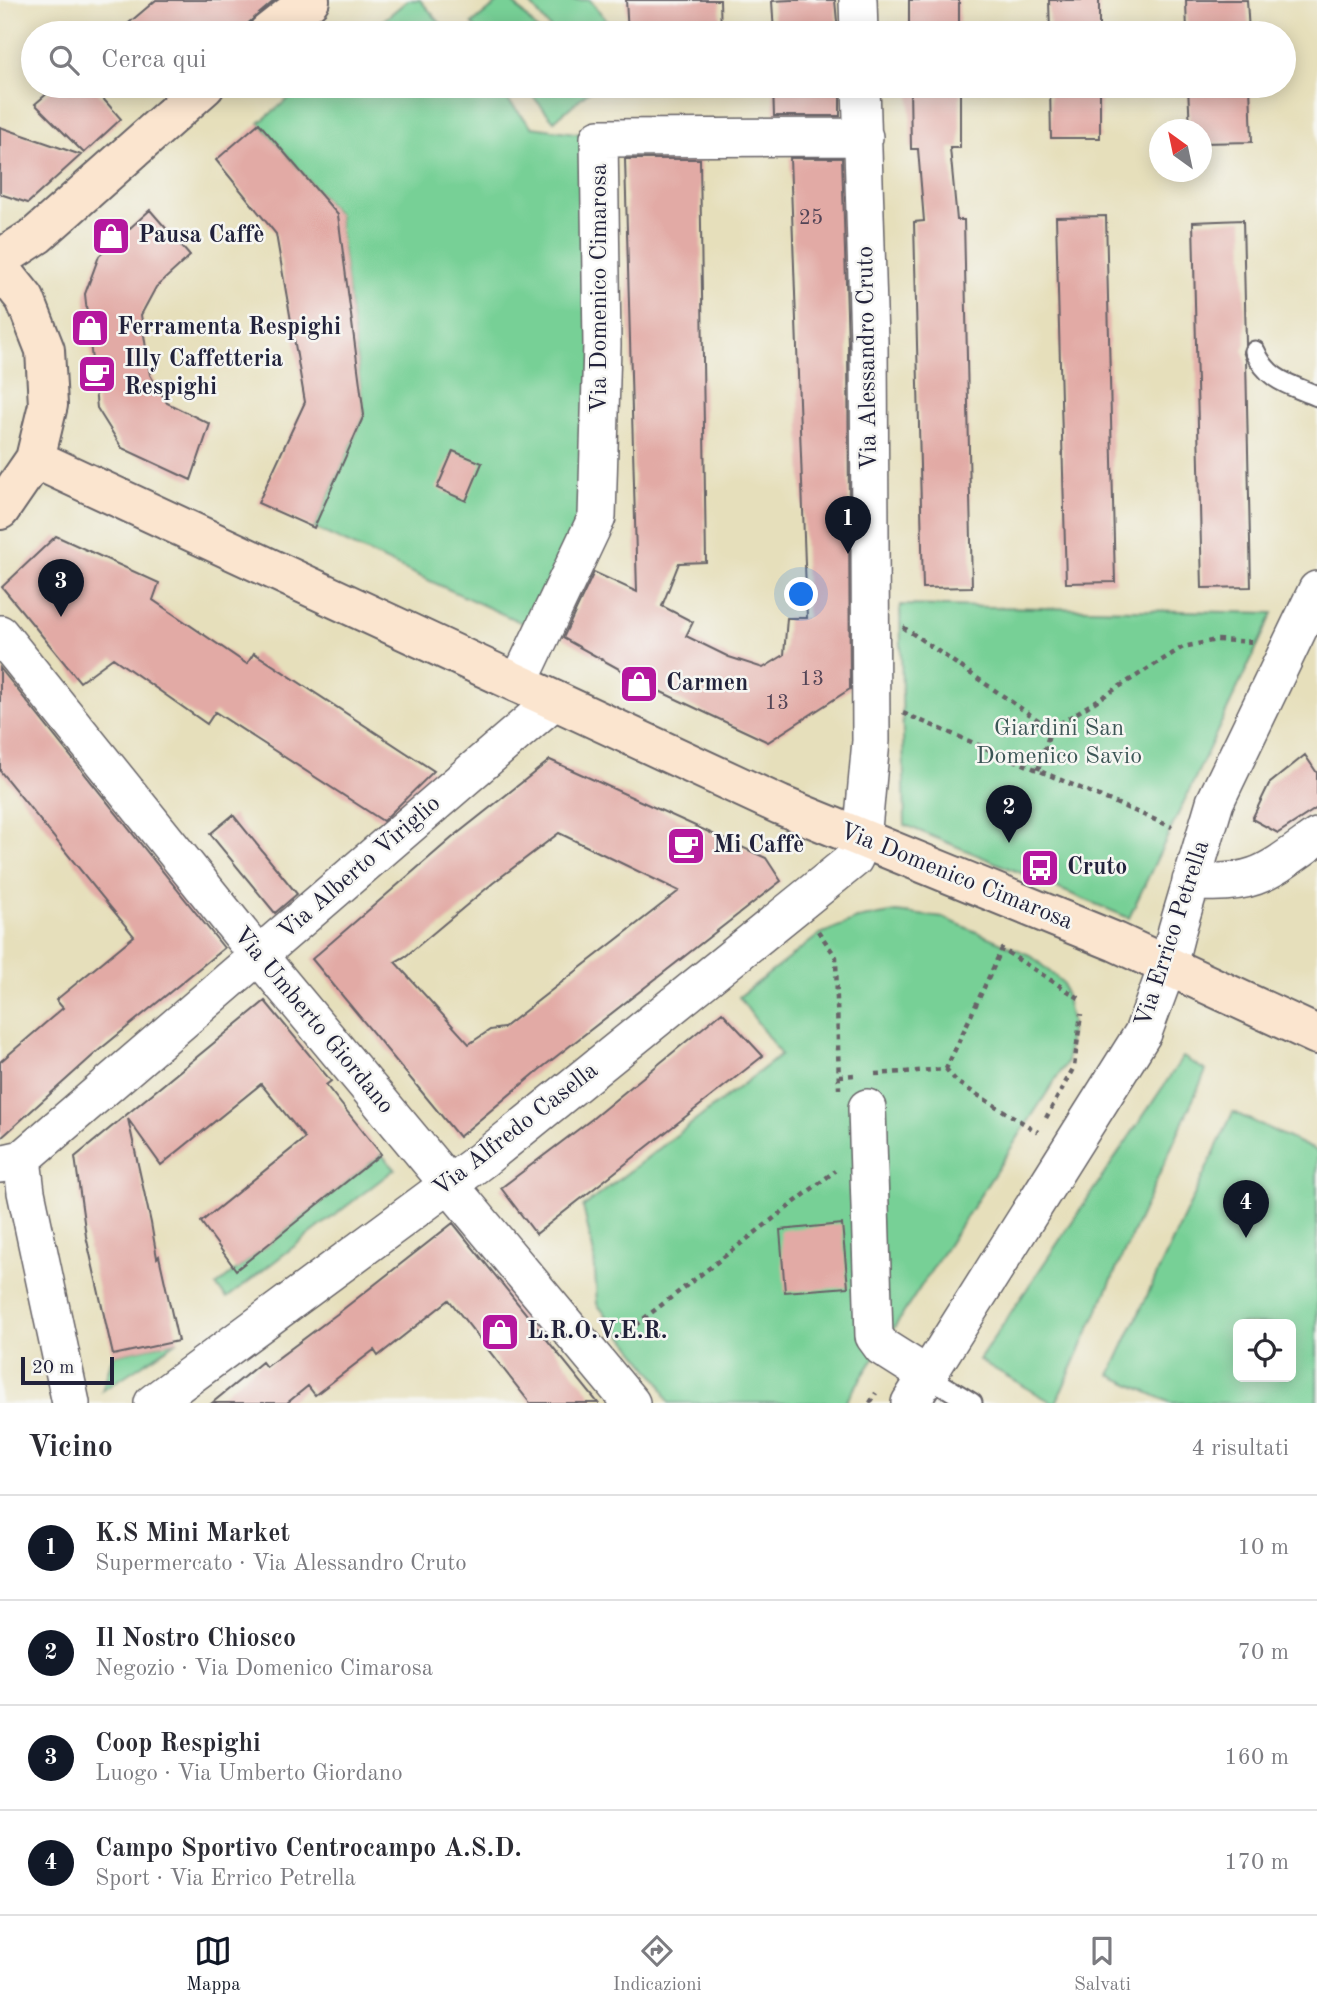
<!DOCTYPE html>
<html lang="it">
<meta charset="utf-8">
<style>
:root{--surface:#fff;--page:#f7f7f7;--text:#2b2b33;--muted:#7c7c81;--line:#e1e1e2;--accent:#111827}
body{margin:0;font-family:"Old Standard TT",serif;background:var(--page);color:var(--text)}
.controls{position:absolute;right:21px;bottom:21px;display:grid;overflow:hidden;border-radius:10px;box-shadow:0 4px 18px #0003}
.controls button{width:63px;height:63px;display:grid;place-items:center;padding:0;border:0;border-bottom:2px solid var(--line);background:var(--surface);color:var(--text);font:35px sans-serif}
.compass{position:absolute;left:1149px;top:119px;width:63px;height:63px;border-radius:50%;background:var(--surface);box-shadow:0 4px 18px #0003;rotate:327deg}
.scale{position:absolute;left:21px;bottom:18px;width:93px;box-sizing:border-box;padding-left:7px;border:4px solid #22223b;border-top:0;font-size:19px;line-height:24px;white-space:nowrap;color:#22223b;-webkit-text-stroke:5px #f6f6f2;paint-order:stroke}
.you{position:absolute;left:802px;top:595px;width:24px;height:24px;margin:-18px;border:5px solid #fff;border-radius:50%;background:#1a73e8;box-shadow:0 0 0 10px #1a73e833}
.badge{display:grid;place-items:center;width:46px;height:46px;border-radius:50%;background:var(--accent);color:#fff;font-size:23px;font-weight:700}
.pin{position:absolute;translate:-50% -58px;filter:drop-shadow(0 2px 4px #0008)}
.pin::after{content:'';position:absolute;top:37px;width:24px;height:21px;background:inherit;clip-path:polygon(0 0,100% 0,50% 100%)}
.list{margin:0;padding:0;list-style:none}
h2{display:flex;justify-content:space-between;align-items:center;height:91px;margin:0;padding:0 28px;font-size:30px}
h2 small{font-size:23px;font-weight:400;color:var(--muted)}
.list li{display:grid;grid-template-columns:46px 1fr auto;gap:21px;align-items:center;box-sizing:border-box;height:105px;padding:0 28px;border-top:2px solid var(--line)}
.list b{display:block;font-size:26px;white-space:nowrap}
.list p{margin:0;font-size:23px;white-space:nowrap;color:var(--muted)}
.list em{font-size:23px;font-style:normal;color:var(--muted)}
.icon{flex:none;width:38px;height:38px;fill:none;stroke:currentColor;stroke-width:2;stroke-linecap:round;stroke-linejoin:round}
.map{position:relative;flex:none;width:1317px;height:1403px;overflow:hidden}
.search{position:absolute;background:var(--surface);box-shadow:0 4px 18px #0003;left:21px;right:21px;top:21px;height:77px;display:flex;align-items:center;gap:18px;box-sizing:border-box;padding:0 24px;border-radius:38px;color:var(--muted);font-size:26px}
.sheet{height:511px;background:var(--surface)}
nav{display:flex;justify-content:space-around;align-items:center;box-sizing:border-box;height:98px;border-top:2px solid var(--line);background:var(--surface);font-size:19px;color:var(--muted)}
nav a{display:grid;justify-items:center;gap:4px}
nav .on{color:var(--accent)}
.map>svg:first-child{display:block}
.green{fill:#77d096;stroke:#4c7968;stroke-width:2;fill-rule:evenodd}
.building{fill:#e2aaa5;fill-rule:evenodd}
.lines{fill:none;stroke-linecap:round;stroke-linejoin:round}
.lane-casing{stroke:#676468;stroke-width:23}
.street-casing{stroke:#676468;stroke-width:40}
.secondary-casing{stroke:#676468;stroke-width:42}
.path{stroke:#676468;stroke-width:4.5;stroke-dasharray:5 5;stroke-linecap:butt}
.lane{stroke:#fff;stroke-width:19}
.street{stroke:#fff;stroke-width:37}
.secondary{stroke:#fbe5cf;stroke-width:38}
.labels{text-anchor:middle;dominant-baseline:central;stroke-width:5;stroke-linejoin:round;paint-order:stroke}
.number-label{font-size:21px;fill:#524456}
.poi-label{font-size:24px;font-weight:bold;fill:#22223b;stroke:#f6f6f2;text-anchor:start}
.street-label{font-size:24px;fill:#22223b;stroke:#f6f6f2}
.park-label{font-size:24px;fill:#3c5656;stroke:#f6f6f2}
</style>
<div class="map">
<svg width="1317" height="1403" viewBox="0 0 1317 1403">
<rect width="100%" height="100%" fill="#f6f6f2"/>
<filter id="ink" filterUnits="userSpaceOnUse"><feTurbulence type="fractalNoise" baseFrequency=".0143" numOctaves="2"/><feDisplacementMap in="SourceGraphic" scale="14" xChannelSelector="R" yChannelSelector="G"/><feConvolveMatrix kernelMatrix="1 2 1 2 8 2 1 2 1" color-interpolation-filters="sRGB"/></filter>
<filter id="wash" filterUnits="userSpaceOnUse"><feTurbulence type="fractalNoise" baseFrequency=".00686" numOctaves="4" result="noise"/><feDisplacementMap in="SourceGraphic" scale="28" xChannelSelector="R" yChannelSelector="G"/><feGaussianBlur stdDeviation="1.57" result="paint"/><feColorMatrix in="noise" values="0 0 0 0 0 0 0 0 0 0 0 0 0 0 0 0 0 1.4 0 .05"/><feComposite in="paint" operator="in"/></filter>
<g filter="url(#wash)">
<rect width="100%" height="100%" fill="#e6dfbb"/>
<path class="green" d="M408,0H420L449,33H368Z
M501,0H511L540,33H480L472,24Z
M527,0H590L617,33H554Z
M304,86H495L532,127L605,137L597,517L542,632L314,528L364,415L338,215L259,123Z
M524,86H584L589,91L554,121Z
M900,605L1273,613L1129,918L905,825Z
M896,912L944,918L1030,955L1063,983L1071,1021L1067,1062L845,1403H669L659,1381L597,1304L594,1255L583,1207L781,1055L739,997L820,934L857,919Z
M1183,1057L1206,1071L1056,1403H1053L979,1360Z
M1233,1112L1317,1151V1403H1171L1110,1375ZM1238,1324H1291V1377H1238Z
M381,1154L395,1169L227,1298L216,1286Z
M178,1341L102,1391L113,1355Z"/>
<g id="blocks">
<path class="building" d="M156,0H275L237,33H117Z
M626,0H720L721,33H628Z
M791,0H835L838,33H774L772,1Z
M909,0H959V33H909Z
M1049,0H1099V33H1050Z
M1186,0H1247L1249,33H1187Z
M56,86H92L121,119L84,153L35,104Z
M773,86H840V116H774Z
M910,86H960V148H950L957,220H964L972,587L923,588L914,222L924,221L918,149H911Z
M1050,86H1100V138H1051Z
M1188,86H1250L1252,142L1201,143V130H1190Z
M259,123L338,215L364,415L314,528L258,503L305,402L276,234L216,160Z
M0,127L81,155L28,203L0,194Z
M790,158H842L848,344L850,689L768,742L657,690L563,638L594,572L637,592L625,159H700L706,562L679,563L662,606L693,622L686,636L729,657L763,668L784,655L787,618H807Z
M150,210L190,256L156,287L141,315L150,375L167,403L210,424L191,480L122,448L97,408L85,294L99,256Z
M1106,216L1115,582L1066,583L1056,217Z
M1243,220L1246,343L1243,351L1246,360L1251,587L1202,588L1193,222Z
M453,451L482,463L466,501L437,488Z
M56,536L159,583L153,600L247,664L254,653L434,771L383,821L215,712L207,724L113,658L80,682L2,587Z
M0,668L224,948L98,1051L0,1139V1062L63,1008L56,1000L134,936L0,771Z
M1305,755L1317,773V808L1278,833L1252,819L1269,784Z
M550,760L766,858L781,881L539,1070L459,1137L312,959L453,837ZM559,833L679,891L503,1028L490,1030L469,1044L395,962L406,956L493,883Z
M233,815L297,894L275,913L210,834Z
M265,1001L331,1081L326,1085L381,1154L236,1270L201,1222L305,1138L261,1084L161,1165L128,1119L151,1223L157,1258L159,1256L178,1341L113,1355L86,1236L75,1157Z
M722,1012L763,1056L536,1234L501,1188L592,1119Z
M453,1223L598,1403H530L449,1300L378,1356L374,1350L315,1395L308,1386L287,1403H212L262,1362L266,1367L337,1314Z
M842,1224L848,1287L785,1292L780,1230Z"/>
</g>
</g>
<g filter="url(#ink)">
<use href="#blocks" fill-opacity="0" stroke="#676468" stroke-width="2"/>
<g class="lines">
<defs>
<path id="lane" d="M1255,351C1268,381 1289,384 1317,396
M928,1376L972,1403"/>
<path id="street" d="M858,0L859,33
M0,634L258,955L631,1403
M518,684L597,517L602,345L599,138L864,137
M1191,881C1254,887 1268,872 1317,837
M867,1108L874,1336L882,1347L928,1376
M22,1159L26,1192L71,1403
M0,1164L22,1159L555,700
M153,1403L482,1160L854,859L862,840L871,741L869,341L861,86
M910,1403L1143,1033L1168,965L1177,930L1215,802L1317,590"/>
<path id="secondary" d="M268,33L310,0
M0,259L37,235L205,86
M0,268L25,299L45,350L48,405L35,459L0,510
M35,459L780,805L1116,942L1317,1035"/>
</defs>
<use href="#lane" class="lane-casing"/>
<use href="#street" class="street-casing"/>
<use href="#secondary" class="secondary-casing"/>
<path class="path" d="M903,627L1051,729L1183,647L1216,640L1256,642
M903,713L1172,827
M1038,770L1051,729
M818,931L836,957L839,1089
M946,1069L958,1083L1038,1132
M875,1074L946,1069L1002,949L1082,1000
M839,1076L856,1075
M1046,1118L1074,1067L1081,1014
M620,1337L835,1171
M870,1403L876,1393"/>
<use href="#lane" class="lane"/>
<use href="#street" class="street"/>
<use href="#secondary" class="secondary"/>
</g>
</g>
<defs>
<symbol id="shop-square" viewBox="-11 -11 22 22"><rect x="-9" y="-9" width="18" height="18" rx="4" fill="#b5179e" stroke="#f6f6f2"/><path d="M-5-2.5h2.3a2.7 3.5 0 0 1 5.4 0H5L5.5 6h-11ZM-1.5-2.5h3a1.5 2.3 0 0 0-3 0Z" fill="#fff"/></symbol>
<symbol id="cafe-square" viewBox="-11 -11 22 22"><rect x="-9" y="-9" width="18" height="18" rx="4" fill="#b5179e" stroke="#f6f6f2"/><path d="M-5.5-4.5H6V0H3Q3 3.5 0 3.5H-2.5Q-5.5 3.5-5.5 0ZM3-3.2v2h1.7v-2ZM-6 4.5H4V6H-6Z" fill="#fff"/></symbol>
<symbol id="bus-square" viewBox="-11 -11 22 22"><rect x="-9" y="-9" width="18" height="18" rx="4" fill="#b5179e" stroke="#f6f6f2"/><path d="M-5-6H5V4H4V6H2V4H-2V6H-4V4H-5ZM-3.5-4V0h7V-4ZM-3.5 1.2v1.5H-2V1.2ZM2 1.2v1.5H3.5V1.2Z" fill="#fff"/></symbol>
</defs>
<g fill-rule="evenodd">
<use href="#shop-square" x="89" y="214" width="44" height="44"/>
<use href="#shop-square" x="68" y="306" width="44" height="44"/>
<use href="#cafe-square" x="75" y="352" width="44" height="44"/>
<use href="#shop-square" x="617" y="662" width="44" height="44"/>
<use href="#cafe-square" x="664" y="824" width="44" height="44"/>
<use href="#bus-square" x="1018" y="846" width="44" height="44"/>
<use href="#shop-square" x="478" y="1310" width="44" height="44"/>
</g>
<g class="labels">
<g class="number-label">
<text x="811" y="218">25</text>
<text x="812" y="679">13</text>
<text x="777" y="703">13</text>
</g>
<g class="poi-label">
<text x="138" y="236">Pausa Caffè</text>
<text x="117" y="328">Ferramenta Respighi</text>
<text x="124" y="360">Illy Caffetteria<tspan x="124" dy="28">Respighi</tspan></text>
<text x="666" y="684">Carmen</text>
<text x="713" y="846">Mi Caffè</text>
<text x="1067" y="868">Cruto</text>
<text x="527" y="1332">L.R.O.V.E.R.</text>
</g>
<g class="street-label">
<text transform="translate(600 288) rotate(-90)">Via Domenico Cimarosa</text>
<text transform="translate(868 358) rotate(-91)">Via Alessandro Cruto</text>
<text transform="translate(360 868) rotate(-41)">Via Alberto Viriglio</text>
<text transform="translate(956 877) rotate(22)">Via Domenico Cimarosa</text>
<text transform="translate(1173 934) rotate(-72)">Via Errico Petrella</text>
<text transform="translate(313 1021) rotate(50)">Via Umberto Giordano</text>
<text transform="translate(516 1130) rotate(-38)">Via Alfredo Casella</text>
</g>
<g class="park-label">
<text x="1059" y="729">Giardini San<tspan x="1059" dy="28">Domenico Savio</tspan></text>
</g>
</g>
</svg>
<div class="controls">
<button><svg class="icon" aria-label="locate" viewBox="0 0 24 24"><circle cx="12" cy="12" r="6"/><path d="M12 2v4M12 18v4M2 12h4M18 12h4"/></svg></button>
</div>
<svg class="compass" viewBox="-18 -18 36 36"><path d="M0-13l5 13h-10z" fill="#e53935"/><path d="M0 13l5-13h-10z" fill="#7c7c81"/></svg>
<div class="scale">20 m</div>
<div class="you"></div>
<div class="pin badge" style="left:848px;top:554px">1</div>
<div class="pin badge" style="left:1009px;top:843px">2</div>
<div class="pin badge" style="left:61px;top:617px">3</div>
<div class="pin badge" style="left:1246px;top:1238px">4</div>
<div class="search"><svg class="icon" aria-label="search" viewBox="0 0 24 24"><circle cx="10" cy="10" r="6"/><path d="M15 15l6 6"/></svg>Cerca qui</div>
</div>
<section class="sheet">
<h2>Vicino<small>4 risultati</small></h2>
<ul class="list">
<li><span class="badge">1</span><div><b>K.S Mini Market</b><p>Supermercato · Via Alessandro Cruto</p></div><em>10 m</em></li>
<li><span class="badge">2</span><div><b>Il Nostro Chiosco</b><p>Negozio · Via Domenico Cimarosa</p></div><em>70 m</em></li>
<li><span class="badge">3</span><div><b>Coop Respighi</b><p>Luogo · Via Umberto Giordano</p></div><em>160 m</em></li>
<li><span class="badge">4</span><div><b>Campo Sportivo Centrocampo A.S.D.</b><p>Sport · Via Errico Petrella</p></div><em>170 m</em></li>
</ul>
</section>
<nav>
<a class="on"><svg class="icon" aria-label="map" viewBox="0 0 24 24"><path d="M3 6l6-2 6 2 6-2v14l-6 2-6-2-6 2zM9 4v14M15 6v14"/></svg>Mappa</a>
<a><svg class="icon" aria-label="directions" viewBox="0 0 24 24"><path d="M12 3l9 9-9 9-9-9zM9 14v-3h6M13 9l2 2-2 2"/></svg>Indicazioni</a>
<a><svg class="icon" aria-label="saved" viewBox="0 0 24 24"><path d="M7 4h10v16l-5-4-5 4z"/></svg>Salvati</a>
</nav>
